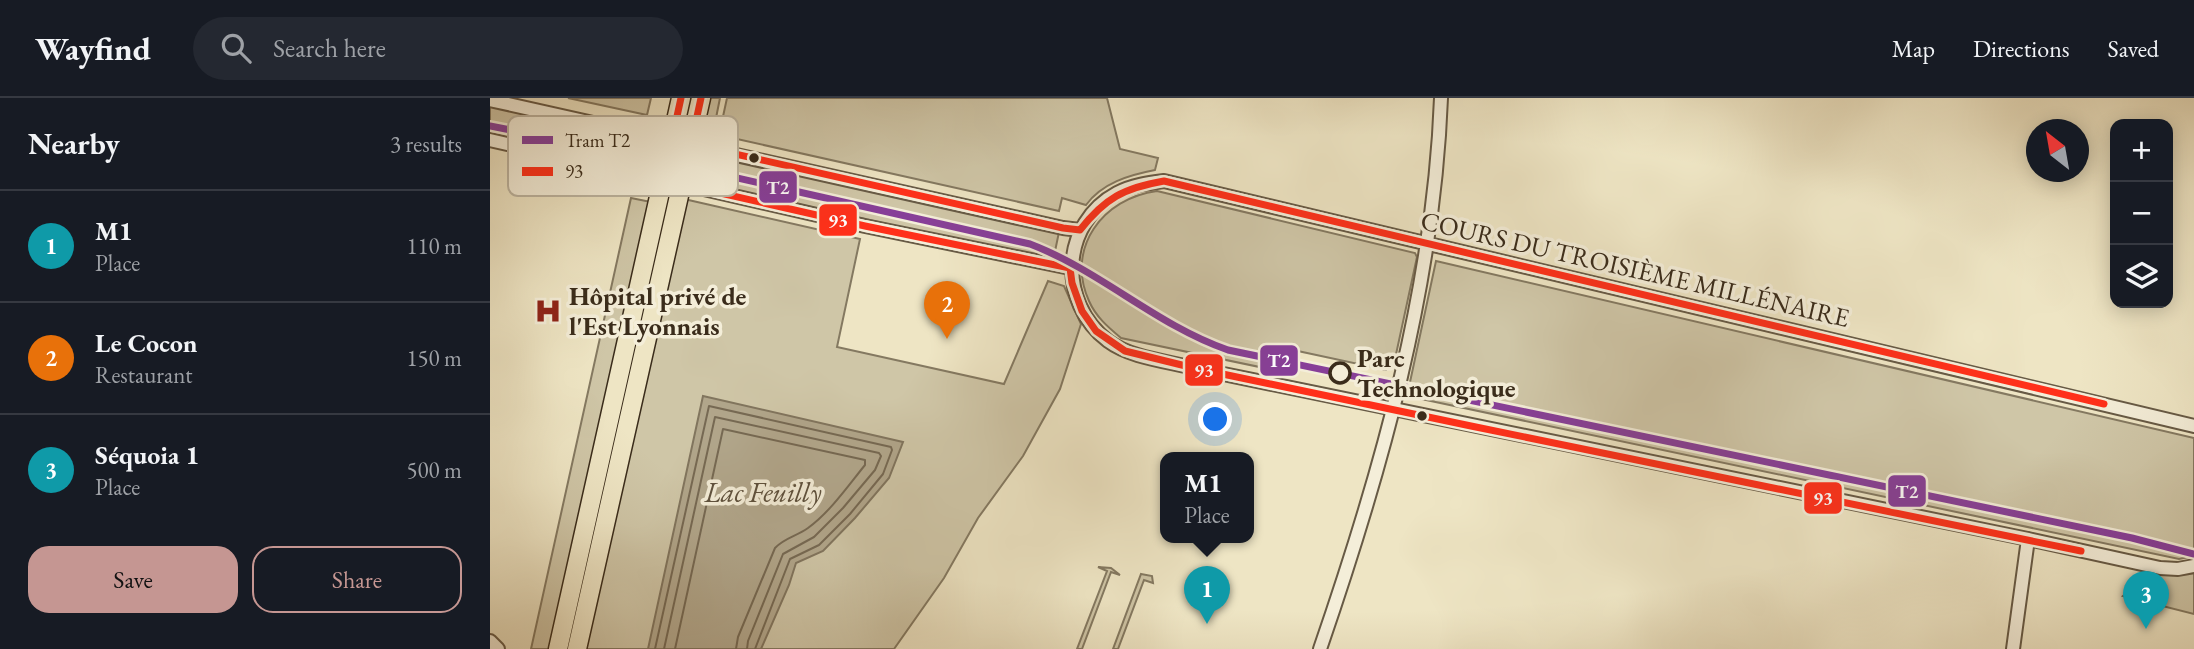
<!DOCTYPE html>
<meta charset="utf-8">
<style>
:root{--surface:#171b24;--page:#242831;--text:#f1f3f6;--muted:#9ea1a6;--line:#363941;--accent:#c59692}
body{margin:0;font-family:"EB Garamond",serif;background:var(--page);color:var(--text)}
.controls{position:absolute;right:21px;top:21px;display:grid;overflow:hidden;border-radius:14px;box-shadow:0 4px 18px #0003}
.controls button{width:63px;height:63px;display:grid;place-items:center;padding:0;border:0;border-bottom:2px solid var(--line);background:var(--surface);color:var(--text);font:35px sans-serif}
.compass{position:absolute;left:1536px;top:21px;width:63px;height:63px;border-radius:50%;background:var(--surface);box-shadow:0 4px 18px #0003;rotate:329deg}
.you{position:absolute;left:726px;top:322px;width:24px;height:24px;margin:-18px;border:5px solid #fff;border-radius:50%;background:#1a73e8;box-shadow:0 0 0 10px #1a73e833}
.badge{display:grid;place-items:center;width:46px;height:46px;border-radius:50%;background:var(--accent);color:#fff;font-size:23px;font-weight:700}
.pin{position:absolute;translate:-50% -58px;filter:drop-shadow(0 2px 4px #0008)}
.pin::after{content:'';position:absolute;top:37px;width:24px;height:21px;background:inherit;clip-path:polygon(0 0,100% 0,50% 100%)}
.popup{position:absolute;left:670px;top:354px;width:94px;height:91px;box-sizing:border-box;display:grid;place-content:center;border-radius:14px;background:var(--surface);filter:drop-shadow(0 2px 5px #0005);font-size:23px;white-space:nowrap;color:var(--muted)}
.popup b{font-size:26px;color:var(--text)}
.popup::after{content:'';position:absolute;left:50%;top:100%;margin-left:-14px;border:14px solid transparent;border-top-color:var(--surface)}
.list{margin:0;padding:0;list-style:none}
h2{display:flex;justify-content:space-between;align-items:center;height:91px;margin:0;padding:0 28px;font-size:30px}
h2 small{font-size:23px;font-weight:400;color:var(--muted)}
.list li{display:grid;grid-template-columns:46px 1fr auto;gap:21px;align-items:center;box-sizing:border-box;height:112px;padding:0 28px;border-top:2px solid var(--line)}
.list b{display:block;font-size:26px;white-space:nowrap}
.list p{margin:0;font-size:23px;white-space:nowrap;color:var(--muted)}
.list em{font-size:23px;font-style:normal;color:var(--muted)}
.actions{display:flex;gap:14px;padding:21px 28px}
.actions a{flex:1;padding:16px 0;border:2px solid var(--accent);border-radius:21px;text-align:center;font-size:24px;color:var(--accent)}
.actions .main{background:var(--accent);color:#111}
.icon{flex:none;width:38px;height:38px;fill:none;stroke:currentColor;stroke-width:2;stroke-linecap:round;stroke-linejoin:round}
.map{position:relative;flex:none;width:1704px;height:551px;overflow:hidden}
header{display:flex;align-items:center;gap:42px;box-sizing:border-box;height:98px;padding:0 35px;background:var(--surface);border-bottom:2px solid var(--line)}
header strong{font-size:33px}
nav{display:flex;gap:38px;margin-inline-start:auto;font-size:24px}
.search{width:490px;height:63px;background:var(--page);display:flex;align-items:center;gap:18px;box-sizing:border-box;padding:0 24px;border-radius:38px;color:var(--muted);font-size:26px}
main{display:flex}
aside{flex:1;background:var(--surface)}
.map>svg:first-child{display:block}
.green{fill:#cfc6a7;stroke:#847961;stroke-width:2}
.water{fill:#b1a68b;stroke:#81755e;stroke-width:2}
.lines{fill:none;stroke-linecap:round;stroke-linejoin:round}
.shore{stroke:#766953;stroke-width:2}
.street-casing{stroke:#675a45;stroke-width:16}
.primary-casing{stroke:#3a2c1b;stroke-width:21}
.street{stroke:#f4eed9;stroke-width:12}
.primary{stroke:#eee5c4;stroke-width:18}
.bus-1-casing{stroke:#f4eed9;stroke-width:12}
.bus-1{stroke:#ff301a;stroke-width:7}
.tram-1-casing{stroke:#f4eed9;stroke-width:12}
.tram-1{stroke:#873f98;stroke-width:7}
.bus-dot{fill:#3a2c1b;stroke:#f4eed9;stroke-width:2.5}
.stop-dot{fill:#f4eed9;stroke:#3a2c1b;stroke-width:3.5}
.labels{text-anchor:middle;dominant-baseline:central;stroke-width:7;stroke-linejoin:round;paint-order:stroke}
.street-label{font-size:26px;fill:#3a2c1b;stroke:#f4eed9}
.poi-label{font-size:26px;font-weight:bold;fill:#3a2c1b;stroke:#f4eed9;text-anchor:start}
.stop-label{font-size:26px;font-weight:bold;fill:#3a2c1b;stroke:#f4eed9;text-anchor:start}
.water-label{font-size:28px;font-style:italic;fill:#5e513d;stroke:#f4eed9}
.key{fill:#f4eed9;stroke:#bcb4a0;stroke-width:2}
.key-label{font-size:19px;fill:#3a2c1b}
.line-badge{stroke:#f4eed9;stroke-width:2.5}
.badge-label{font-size:19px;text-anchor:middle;font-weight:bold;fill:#fff}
</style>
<header>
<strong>Wayfind</strong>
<div class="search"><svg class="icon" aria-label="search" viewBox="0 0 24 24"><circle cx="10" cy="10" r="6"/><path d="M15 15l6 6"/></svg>Search here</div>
<nav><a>Map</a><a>Directions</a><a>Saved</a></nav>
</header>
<main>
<aside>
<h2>Nearby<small>3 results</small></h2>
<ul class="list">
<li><span class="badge" style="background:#0f9aa8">1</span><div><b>M1</b><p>Place</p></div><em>110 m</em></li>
<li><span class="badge" style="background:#e8710a">2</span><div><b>Le Cocon</b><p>Restaurant</p></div><em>150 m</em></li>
<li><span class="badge" style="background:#0f9aa8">3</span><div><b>Séquoia 1</b><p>Place</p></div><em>500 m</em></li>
</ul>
<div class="actions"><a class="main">Save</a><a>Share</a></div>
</aside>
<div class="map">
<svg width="1704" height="551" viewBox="0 0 1704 551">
<rect width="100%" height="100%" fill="#eee5c4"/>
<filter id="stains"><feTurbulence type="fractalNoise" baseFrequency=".00286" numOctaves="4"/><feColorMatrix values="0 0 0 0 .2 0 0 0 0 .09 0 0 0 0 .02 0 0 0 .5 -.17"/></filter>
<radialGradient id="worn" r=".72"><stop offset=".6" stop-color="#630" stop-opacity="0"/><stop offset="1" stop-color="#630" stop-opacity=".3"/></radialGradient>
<path class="green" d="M78,0H161L157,17Z
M218,0H230L225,25L213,22Z
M237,0H617L630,51L668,60L665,72C639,77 612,85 596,107L572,100L569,113L229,37Z
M0,7L154,41L148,70L0,37Z
M225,57L569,134L563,163L218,86Z
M667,93L925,155L927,159L905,261L896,272L803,252L798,275L631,240C618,229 606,219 599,203C575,150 613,100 667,93Z
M141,100L161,104L61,551H41Z
M194,101L370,141L347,249L514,286L558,183L574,188L591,226L570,291L533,358L488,420L454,480L404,551H93Z
M173,107L179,108L80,551H74Z
M946,163L1704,340V458L1689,461L917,298Z
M608,469L621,470L630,477L621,474L592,551H587L617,473Z
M1704,473V516L1633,498L1657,477Z
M651,476L662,478L663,485L654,482L628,551H623Z"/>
<path class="water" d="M213,298L413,344L399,380L365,420L333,453L306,465L299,487L271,551H158Z"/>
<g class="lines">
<path class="shore" d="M165,551L219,308L401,349L402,352L393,376L360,416L329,447L300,461L265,551
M174,551L225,319L389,355L391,358L385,372L353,410L324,439L293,456L258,543L257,551
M185,551L233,331L375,362V367C358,388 340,414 318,430C307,438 294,440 285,450L248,539L246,551"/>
<defs>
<path id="street" d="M0,2L573,130L590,132
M0,42L375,128L580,170
M1704,328L674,83C658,85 642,87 627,95C571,125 567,204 618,243C641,260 676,263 704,270L1538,441L1670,470L1688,471L1704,468
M0,543L8,551
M830,551C891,374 944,188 951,0
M1523,551L1538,441"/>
<path id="primary" d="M68,551L191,0
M87,551L211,0"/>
</defs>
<use href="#street" class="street-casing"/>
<use href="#primary" class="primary-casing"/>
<use href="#street" class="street"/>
<use href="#primary" class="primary"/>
<defs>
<path id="bus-1" d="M191,0L173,82L375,128L580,170L582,185L592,213L606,233L635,253L704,270L981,328L1591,453
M211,0L201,46L573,130L590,132C615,100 634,90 674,83L1614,306"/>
</defs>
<use href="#bus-1" class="bus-1-casing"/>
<use href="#bus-1" class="bus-1"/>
<defs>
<path id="tram-1" d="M0,28L110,49L540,146C611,173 666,227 738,252L1642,440L1704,456"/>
</defs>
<use href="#tram-1" class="tram-1-casing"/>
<use href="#tram-1" class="tram-1"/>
</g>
<defs>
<symbol id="hospital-bare" viewBox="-9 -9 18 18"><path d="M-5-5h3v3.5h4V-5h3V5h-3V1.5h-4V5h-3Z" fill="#8f2418" stroke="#f4eed9" stroke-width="2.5" paint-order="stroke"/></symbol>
</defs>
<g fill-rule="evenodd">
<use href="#hospital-bare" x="39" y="194" width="38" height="38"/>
</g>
<g class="bus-dot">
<circle cx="264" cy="60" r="6"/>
<circle cx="932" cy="318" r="6"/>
</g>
<circle class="stop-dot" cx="850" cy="275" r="10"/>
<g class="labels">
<g class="street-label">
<text transform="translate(1145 171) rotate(13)">COURS DU TROISIÈME MILLÉNAIRE</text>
</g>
<g class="poi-label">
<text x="79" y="198">Hôpital privé de<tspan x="79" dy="30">l'Est Lyonnais</tspan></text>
</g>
<g class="stop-label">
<text x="867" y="260">Parc<tspan x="867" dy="30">Technologique</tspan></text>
</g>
<g class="water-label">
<text x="273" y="394">Lac Feuilly</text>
</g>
</g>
<rect x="18" y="18" width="230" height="80" rx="10" class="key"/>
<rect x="32" y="38" width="31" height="8" fill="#873f98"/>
<rect x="32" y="69" width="31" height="9" fill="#ff301a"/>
<g class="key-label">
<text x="75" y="49">Tram T2</text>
<text x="75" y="80">93</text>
</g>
<g class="line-badge">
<rect x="268" y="72" width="40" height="34" rx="7" fill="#873f98"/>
<rect x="328" y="105" width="40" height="34" rx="7" fill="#ff301a"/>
<rect x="769" y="246" width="40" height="33" rx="7" fill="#873f98"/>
<rect x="694" y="255" width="40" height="34" rx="7" fill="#ff301a"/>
<rect x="1397" y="376" width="40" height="34" rx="7" fill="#873f98"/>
<rect x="1313" y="383" width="40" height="34" rx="7" fill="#ff301a"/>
</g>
<g class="badge-label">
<text x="288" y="96">T2</text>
<text x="348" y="129">93</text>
<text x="789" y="269">T2</text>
<text x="714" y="279">93</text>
<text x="1417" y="400">T2</text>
<text x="1333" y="407">93</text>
</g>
<rect width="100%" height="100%" filter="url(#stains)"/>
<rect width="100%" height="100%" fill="url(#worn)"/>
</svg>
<div class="controls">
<button>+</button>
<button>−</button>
<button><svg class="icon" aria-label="layers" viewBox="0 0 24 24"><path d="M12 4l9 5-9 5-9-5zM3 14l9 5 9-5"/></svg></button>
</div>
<svg class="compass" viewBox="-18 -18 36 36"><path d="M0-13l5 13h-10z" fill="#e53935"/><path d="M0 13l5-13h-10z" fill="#9ea1a6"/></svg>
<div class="you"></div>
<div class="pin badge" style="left:717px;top:526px;background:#0f9aa8">1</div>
<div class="popup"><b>M1</b>Place</div>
<div class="pin badge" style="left:457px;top:241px;background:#e8710a">2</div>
<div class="pin badge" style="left:1656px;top:531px;background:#0f9aa8">3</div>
</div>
</main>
